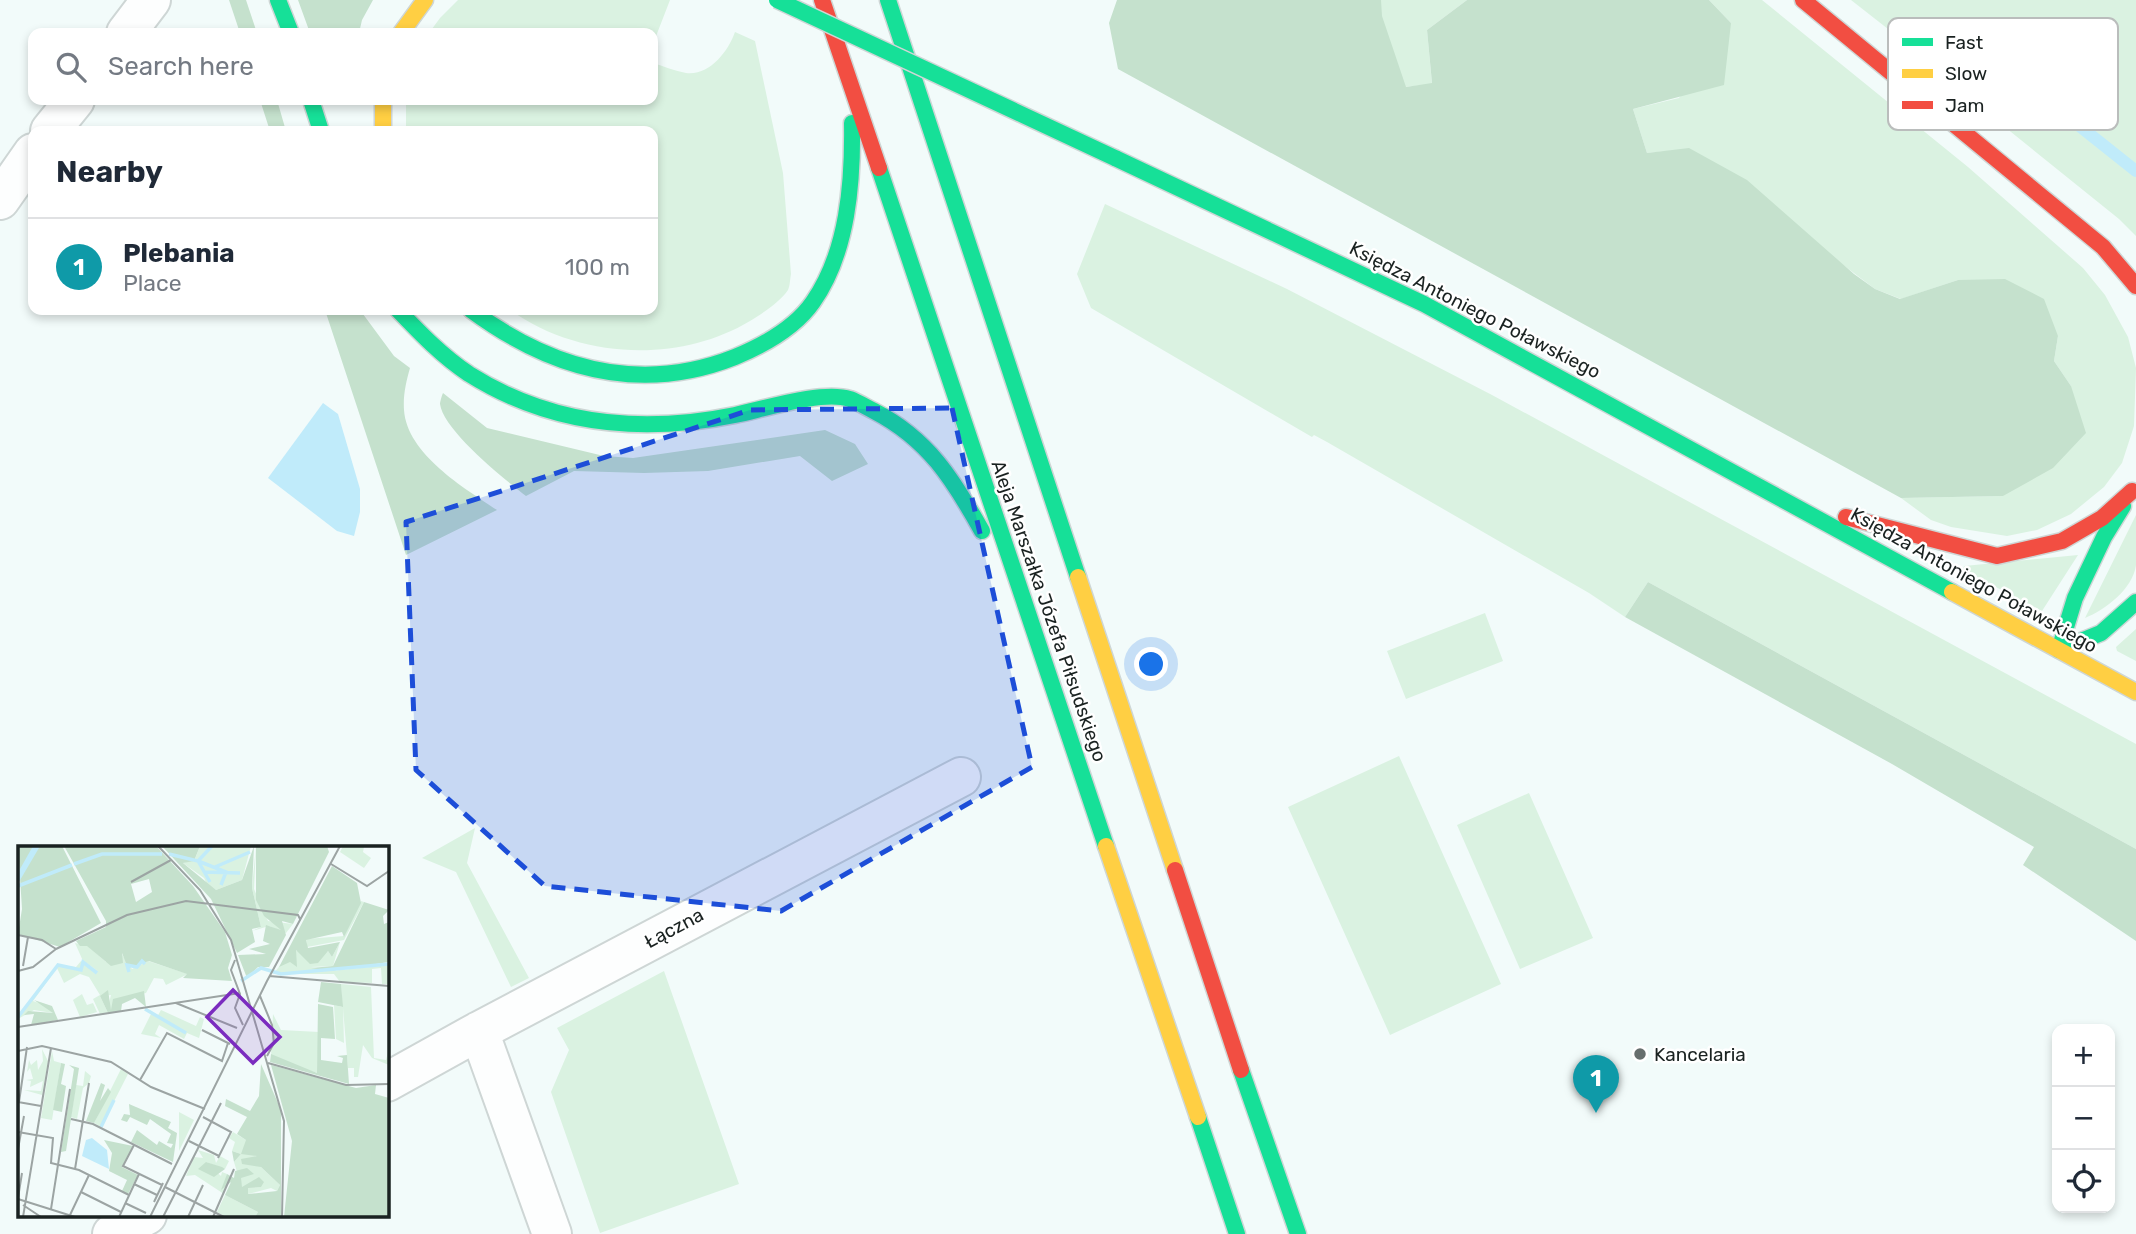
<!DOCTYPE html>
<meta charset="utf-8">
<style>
:root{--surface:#fff;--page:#f2f2f3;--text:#1f2937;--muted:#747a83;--line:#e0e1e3;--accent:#1a73e8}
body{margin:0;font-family:Rubik,sans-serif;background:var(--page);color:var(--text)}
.controls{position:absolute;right:21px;bottom:21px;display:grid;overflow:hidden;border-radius:14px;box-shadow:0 4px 10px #0003}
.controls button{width:63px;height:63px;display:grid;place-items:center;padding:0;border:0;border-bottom:2px solid var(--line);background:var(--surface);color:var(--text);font:35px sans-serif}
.you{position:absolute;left:1152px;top:665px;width:24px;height:24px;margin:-18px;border:5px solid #fff;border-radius:50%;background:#1a73e8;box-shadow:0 0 0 10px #1a73e833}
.badge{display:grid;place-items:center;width:46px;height:46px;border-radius:50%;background:var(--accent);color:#fff;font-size:23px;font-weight:700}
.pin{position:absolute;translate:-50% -58px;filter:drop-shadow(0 2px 4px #0008)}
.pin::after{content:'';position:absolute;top:37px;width:24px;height:21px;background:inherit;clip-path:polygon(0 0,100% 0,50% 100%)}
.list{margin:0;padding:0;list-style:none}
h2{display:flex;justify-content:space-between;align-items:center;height:91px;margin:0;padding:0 28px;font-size:30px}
h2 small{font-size:23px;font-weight:400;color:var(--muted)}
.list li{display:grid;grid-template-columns:46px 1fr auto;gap:21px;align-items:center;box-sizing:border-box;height:98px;padding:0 28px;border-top:2px solid var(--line)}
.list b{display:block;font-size:26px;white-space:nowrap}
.list p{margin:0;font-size:23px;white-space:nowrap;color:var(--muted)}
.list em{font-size:23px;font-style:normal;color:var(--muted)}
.icon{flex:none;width:38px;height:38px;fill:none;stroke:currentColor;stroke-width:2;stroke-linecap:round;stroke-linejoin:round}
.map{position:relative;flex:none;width:2136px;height:1234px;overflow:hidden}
.search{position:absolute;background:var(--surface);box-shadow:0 4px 10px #0003;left:28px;top:28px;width:630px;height:77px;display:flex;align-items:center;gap:18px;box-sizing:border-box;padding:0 24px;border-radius:14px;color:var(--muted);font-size:26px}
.panel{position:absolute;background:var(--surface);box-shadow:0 4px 10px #0003;left:28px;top:126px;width:630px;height:189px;border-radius:14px}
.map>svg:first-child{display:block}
.green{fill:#daf2e1}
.forest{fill:#c5e1cd}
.water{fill:#c0ebfa}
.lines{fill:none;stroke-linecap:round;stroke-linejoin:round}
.stream{stroke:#c0ebfa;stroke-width:12}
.street-casing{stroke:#ced6d5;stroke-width:42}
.fast-casing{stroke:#ced6d5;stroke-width:19}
.slow-casing{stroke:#ced6d5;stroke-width:19}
.jam-casing{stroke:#ced6d5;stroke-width:19}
.street{stroke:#fdfefe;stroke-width:38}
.fast{stroke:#16e098;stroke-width:16}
.slow{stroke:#ffcf43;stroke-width:16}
.jam{stroke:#f24e42;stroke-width:16}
.fast-bridge-casing{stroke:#ced6d5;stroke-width:19;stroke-linecap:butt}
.fast-bridge{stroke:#16e098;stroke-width:16}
.marked{fill:#1d4ed8;fill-opacity:0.2;stroke:#1d4ed8;stroke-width:5;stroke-dasharray:14 9;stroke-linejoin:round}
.poi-dot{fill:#666e6d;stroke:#fff;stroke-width:2.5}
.labels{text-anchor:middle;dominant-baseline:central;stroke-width:5;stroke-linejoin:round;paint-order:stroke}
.street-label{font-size:19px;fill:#1a2221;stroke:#fff}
.poi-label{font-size:19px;fill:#1a2221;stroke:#fff;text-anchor:start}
.inset-river{fill:none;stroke:#c0ebfa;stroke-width:3.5}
.inset-road{fill:none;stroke:#9ca4a3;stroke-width:2}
.view{fill:#7b2cbf;fill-opacity:0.15;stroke:#7b2cbf;stroke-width:3.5}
.inset-edge{fill:none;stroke:#1a2221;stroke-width:3.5}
.key{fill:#fff;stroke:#babdbc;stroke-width:2}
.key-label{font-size:19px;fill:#1a2221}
</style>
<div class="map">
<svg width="2136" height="1234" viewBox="0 0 2136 1234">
<rect width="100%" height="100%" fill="#f2fbfa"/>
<path class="green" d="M458,0H670L653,44V33H429L440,18Z
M1381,0H1467L1427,30L1432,84L1405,87L1381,16Z
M1709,0H1762L1968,167L2083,268L2105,295L2128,337L2136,368L2134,426L2122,463L2104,487L2071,514L2037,530L2007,536L1951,527L1931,520L1901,498L2003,496L2071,386L2054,361L2058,336L1958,280L1901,299L1875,289L1690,149L1647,153L1633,109L1679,98L1731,23Z
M1851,0H2136V236L2119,219L1975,103L1911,47Z
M735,32L755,41L783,173L791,274C790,279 790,286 788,290C780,302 763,313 750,321C678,364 579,359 510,310H653V131H406V100H653V63C663,66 675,71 686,73C709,76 728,52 735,32Z
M1105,204L1287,289L1492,395L2136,744V849L1648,582L1625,617L1589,593L1327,442L1314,435L1312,437L1091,308L1077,274Z
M2136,515C2136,531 2136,549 2136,565C2133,589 2105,610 2085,618Z
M2078,555L2042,611L1963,570L1964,566Z
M1485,613L1503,661L1406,699L1387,651Z
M2136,629V661L2117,651L2116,647Z
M1399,756L1501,984L1390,1035L1288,807Z
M1529,793L1593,938L1520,969L1457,825Z
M475,828L467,863L529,978L511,987L456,872L422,858Z
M664,971L739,1184L600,1233L551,1092L569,1050L557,1028Z"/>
<path class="forest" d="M229,0H246L257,33H240Z
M298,0H373L362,20L359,33H310Z
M1117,0H1381L1382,16L1406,87L1432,83L1427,30L1467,0H1709L1731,23L1724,85L1633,109L1647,153L1689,148L1747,180L1854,274L1875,289L1900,299L1958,280L2005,279L2044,299L2058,336L2054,361L2071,386L2086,433L2053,468L2003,496L1901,498L1118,69L1109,23Z
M260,100H277L286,131H270Z
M325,310H360L394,356L410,368C406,382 403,395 404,410C407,454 464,488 497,510L406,555Z
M443,393L487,428L604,456L633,458L825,430L855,444L868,464L832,481L800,456L708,471L644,473L574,471L526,496C505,480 443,430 440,404C440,402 442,395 443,393Z
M1648,582L2136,849V941L2023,865L2034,847L1892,764L1625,617Z"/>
<path class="water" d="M323,403L338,414L360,489V512L354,536L337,531L268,478Z"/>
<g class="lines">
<path class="stream" d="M2011,44L2004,66L2136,171"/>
<defs>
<path id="street" d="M126,33L151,0
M50,131L75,100
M0,200L33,153
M479,1031L552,1234
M387,1082L479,1031L961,777
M112,1234L147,1215"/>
<path id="fast" d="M278,0L291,33
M888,0L1078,577
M311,100L321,131
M1115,158L1424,304L1952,592
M879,168L1106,846
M398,310C420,333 442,356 469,374C550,425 642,434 735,415C764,409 822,390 850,399C858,402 866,407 874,411C928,439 953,479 982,531
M471,310C551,369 639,395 735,357C764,345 795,328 813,302C848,252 853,182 852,123
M2059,650L2075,598L2104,537L2123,506
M2059,650L2101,633L2136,602
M1241,1070L1298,1234
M1198,1117L1237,1234"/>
<path id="slow" d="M401,33L425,0
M383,100V131
M1078,577L1175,870
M1952,592L2136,692
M1106,846L1198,1117"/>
<path id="jam" d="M822,0L879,168
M1803,0L2103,247L2136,286
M1846,517L1997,556L2062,541L2102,518L2132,491
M1175,870L1241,1070"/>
</defs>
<use href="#street" class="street-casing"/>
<use href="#fast" class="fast-casing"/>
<use href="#slow" class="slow-casing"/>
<use href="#jam" class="jam-casing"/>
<use href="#street" class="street"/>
<use href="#fast" class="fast"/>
<use href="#slow" class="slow"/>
<use href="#jam" class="jam"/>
<defs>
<path id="fast-bridge" d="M777,0L1115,158"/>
</defs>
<use href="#fast-bridge" class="fast-bridge-casing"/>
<use href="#fast-bridge" class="fast-bridge"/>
</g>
<path class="marked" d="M952,408L1032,767L781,911L545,886L416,770L406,522L750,410Z"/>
<circle class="poi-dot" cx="1640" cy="1054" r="7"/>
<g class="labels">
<g class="street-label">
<text transform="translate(1475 310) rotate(27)">Księdza Antoniego Poławskiego</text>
<text transform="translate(1974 580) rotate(29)">Księdza Antoniego Poławskiego</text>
<text transform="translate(1049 611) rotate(71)">Aleja Marszałka Józefa Piłsudskiego</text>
<text transform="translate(674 928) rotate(-28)">Łączna</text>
</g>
<g class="poi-label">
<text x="1654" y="1054">Kancelaria</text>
</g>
</g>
<g transform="translate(18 846)">
<rect width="371" height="371" fill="#f2fbfa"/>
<path d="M182,0H233L224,34L198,44L191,42L186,32L165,17L177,13ZM238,0L236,43L250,75L275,78L268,87L251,80L234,85L243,81L234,42ZM325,0H354L346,1L345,6L353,12L346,22L322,6ZM343,55L346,56L326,94L289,101L288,93L326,90ZM322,96L315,120L293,121L312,125L371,119V138H364L363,122L354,123V137L322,136L316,128H255L265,116L277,112V104L301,111L310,105L314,111ZM57,97L70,100L88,116L103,107L114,123L130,115L170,128L148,139L145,133L136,132L128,147L99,153L94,164L90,161L93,149L82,150L90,167L82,168L75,153L82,149L71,131L62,128L46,137L39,122L15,155L33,161L35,167L16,164L0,173L40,119L58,121L63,115L80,125L65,115ZM323,138L353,141L356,212L368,214L371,202V219L354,212L345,199L340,231H336V222H330L325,162L326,197L318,193L316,159L324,161ZM64,148L69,159L75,157L79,166L62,171L55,154ZM128,163L139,171L143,164L178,180L182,171L186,173L181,192L169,187L166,193L141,179L137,188L143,192L123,188L133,168ZM255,168L263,184L301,186L299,227L253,211ZM24,203L30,215L24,249L6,244L23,245L25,235L12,241L13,235L8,234L15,233L12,222L9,226L11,214L13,219L19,214L20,224L25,215ZM34,205L36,215L43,217L34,274L23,272ZM103,223L110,228L83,281L76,277ZM67,225L73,230L71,237L65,242L59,273L53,271L58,239L65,240ZM161,266L176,274L161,305ZM215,286L228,294L243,321L262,339L259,345L253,342L230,348V342L243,341L224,342L216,316L223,308L214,305L217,296L211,292ZM180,304L196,309L198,317L202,310L211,315L207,323L188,316L203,330L204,326L209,328L206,348L177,329L168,330L176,311L185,312ZM207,349L240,366L237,371H208L199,366Z" fill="#daf2e1"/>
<path d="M0,0H44L83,77L42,101L0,88L4,63ZM46,0H138L175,40L207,86L214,109L210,122L214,135L165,132L169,128L131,115L110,122L104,107L105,117L93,120L69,100H62L58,95L88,81V75ZM131,33L134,46L118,56L113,38ZM144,0H182L176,15L165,17L198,44L224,34L236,0L234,42L243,81L234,83L237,96L219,107L193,53ZM238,0H309L311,6L275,78L264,75L268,89L251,121H240L229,132L220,109L248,108L231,103L252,98L245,95L248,79L263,84L246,70L238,54ZM314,20L339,37L343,57L326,91L324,86L288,94L290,102L322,96L314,111L310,105L300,117L292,118L278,104L279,121L272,116L261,121ZM346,56L371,64L365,70L366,78L371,76V116L312,125L293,122L315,120ZM303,136L323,138L325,161L300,156ZM90,144L93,164L95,153L126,145L128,161L117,152L104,158L103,165L90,167L82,150ZM16,154L34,160L40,174L13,179L16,168L6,169L10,165L35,167ZM300,158L315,161L317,193L303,192V214L324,217L325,212L319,210L329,209L331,238L252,216L253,208L299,227ZM43,217L47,218L43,238L48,240L44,266L35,264ZM243,218L263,264V371H237L240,366L207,349L213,336L203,344L209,328L216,332L217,325L229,322L236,328L223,332L224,341L241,331L246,336L243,341L230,342V348L259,345L262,339L243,321L224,318L223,313L239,310L223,308L216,316L214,305L223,308L228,294L219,288L229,271L207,260L208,253L232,265L241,250ZM51,219L61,222L48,305L43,306L56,223ZM253,219L338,242L358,239L357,248L371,252V371H266L274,295ZM83,237L87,239L82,255L90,242L93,246L76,277L68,275ZM111,258L153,276L150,282L159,287L155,316L113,296L119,284L139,299L141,295L153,302L155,298L149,297L153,288L132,273L129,279L112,271L109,276L103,274L106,268L112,269ZM86,294L115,300L104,321L120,329L110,348L104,345L109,334L91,325L94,307ZM188,316L204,321L207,323L196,331L180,323Z" fill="#c5e1cd" fill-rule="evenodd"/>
<path d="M74,292L89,304L91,323L64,310L68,294Z" fill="#c0ebfa"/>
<path class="inset-river" d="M194,0L180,15L208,26L203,39M151,8L180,15L192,36M56,18L84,8H144M197,21L232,6M186,26L222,27M0,30L17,0M0,34L20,0M0,40L54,19M111,126L109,119L119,121L124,115L127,118M223,135L243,122L263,128L371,118M127,163L168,187M0,171L40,119L63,124L65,116L79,127M83,281L96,254"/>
<path class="inset-road" d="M140,0L182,44L213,94L266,275L264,371M313,18L349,40L371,25M113,36L153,14M0,89L24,94L38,103M38,103L109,69L168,55L280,69L282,73M217,114L213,124L222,148L217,162L225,179M5,120L10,91M0,125L15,121L38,103M251,130L371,140M242,150L254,179L256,197L249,210M158,157L219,182M0,181L222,147M184,184L212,198M0,205L24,200L93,216L133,241L187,263M250,217L328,239L371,238M122,234L149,187L204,215L210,197M0,256L23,260M1,256L9,201M185,271L213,286L200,312M53,273L75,278L154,318M0,286L35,292L33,317L61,324L111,349M171,295L201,310M116,299L105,320L144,339M0,303L6,270M57,323L71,237M116,338L139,349M147,341L206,371M63,346L103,366M0,352L4,327M0,353L57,371M136,356L145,337M107,357L128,367M5,359L23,371M33,363L52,243M52,369L71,329M5,371L33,202M101,371L121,328M132,371L249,135L322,0M145,371L203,257M170,371L185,339M195,371L216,323"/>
<path class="view" d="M215,144L262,191L235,217L189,171Z"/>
<rect width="371" height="371" class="inset-edge"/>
</g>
<rect x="1888" y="18" width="230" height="112" rx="10" class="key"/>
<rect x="1902" y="38" width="31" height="8" fill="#16e098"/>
<rect x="1902" y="69" width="31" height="9" fill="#ffcf43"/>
<rect x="1902" y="101" width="31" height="8" fill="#f24e42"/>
<g class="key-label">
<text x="1945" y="49">Fast</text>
<text x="1945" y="80">Slow</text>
<text x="1945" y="112">Jam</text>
</g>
</svg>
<div class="controls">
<button>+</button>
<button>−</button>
<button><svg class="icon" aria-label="locate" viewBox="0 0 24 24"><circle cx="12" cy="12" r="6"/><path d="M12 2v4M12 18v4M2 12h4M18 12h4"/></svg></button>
</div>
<div class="you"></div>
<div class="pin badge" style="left:1596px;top:1113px;background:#0f9aa8">1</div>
<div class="search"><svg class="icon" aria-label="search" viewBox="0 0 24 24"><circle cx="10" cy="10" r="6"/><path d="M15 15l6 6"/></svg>Search here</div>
<section class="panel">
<h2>Nearby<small></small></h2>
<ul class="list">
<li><span class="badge" style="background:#0f9aa8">1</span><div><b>Plebania</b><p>Place</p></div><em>100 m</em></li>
</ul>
</section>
</div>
